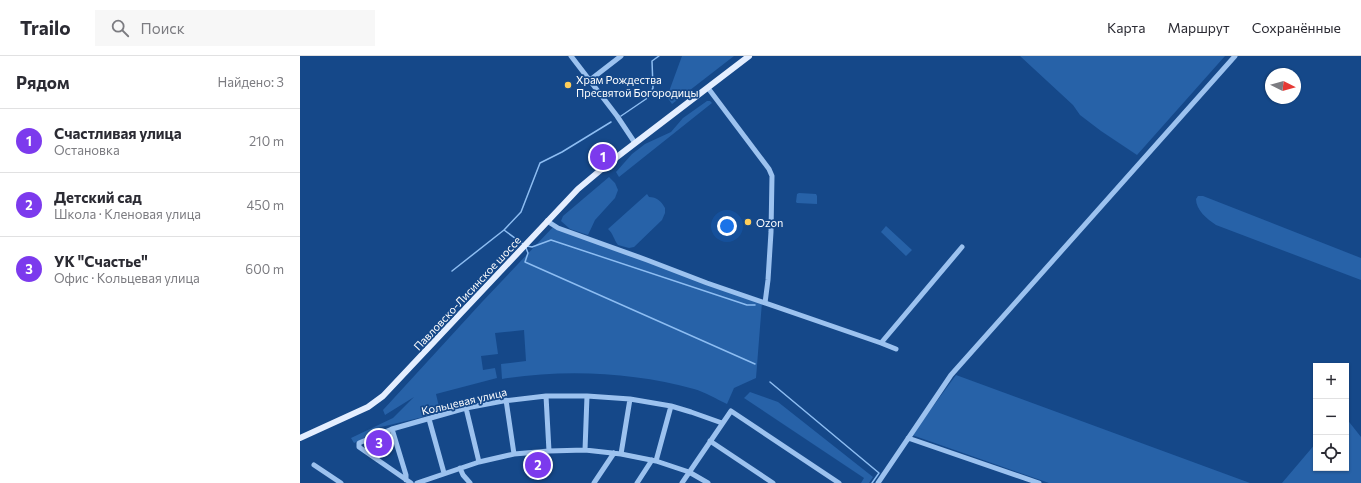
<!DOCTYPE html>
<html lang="ru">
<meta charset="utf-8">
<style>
:root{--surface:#fff;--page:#f7f7f7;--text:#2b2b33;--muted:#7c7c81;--line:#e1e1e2;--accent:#7c3aed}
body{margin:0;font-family:Commissioner,sans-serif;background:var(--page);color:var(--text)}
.controls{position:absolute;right:12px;bottom:12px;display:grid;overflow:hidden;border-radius:0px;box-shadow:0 1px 3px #0004}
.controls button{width:36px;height:36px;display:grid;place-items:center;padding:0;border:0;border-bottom:1px solid var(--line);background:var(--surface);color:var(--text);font:20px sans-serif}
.compass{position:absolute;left:965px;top:12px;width:36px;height:36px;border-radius:50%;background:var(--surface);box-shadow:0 1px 3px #0004;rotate:96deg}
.you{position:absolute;left:427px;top:170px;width:14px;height:14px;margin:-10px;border:3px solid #fff;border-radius:50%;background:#1a73e8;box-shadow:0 0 0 6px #1a73e833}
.badge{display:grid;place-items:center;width:26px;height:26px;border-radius:50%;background:var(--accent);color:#fff;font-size:13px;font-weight:700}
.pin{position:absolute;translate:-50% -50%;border:2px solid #fff;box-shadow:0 1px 4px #0006}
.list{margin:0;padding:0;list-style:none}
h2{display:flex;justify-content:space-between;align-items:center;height:52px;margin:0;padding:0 16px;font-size:17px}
h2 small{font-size:13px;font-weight:400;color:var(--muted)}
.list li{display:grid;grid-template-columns:26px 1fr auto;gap:12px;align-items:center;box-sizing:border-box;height:64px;padding:0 16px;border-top:1px solid var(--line)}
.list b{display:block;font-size:15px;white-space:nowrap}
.list p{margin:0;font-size:13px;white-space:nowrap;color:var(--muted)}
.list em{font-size:13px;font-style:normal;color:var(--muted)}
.icon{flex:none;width:22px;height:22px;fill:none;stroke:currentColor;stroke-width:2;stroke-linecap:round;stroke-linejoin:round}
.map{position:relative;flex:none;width:1061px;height:427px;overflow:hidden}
header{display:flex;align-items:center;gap:24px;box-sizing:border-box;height:56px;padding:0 20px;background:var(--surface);border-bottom:1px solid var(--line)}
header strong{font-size:19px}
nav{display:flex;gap:22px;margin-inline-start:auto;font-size:14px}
.search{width:280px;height:36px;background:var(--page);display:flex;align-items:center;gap:10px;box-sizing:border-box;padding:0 14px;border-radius:0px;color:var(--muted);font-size:15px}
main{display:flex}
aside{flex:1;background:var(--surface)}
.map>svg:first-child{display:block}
.green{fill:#2762a8}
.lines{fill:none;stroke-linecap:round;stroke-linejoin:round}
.stream{stroke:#8dbdf2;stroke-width:1.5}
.minor{stroke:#9cc2ef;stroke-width:5}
.major{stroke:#e4eeff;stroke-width:6}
.poi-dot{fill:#ffce5a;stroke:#154889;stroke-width:1.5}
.labels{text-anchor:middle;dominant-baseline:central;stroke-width:3.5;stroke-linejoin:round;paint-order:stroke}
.poi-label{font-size:11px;fill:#fff;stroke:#154889;text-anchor:start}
.street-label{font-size:11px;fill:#fff;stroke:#154889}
</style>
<header>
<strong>Trailo</strong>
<div class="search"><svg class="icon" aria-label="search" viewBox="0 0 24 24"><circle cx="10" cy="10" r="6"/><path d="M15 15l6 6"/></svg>Поиск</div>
<nav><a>Карта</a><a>Маршрут</a><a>Сохранённые</a></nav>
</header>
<main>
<aside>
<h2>Рядом<small>Найдено: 3</small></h2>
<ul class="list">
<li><span class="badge">1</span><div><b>Счастливая улица</b><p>Остановка</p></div><em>210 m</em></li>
<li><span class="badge">2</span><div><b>Детский сад</b><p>Школа · Кленовая улица</p></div><em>450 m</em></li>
<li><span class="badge">3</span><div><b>УК &quot;Счастье&quot;</b><p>Офис · Кольцевая улица</p></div><em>600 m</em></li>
</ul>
</aside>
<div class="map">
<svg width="1061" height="427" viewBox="0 0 1061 427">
<rect width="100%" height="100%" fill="#154889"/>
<path class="green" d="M382,0H434L372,48L367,41Z
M720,0H925L837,99L801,75L780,59L773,49Z
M407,45H410L412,47L319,121L316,116L332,98L345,88L371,76L383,62Z
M309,121L315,127L318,134L315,142L295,164L288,179L270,173L261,165L263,160Z
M499,137L516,138L517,140V148L497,147L496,146L497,138Z
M347,138L349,141C357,141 361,145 365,152V157L362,164L334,191L329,192L318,189C314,184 313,177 308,173Z
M898,140H903L1061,202V224L916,169C907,163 896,154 896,143Z
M254,170L462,246L456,322L434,332L427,348C416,343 405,336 394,333C332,316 265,313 202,323L201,308L226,305L224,274L195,277L198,298L181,300L183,314L195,312L197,322L136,338L140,355L123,361L81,371L74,374L75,377L54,387L51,382L93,362L114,341L85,359L83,354L182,246Z
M586,170L612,194L606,200L581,176Z
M656,319L950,427H749L612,379Z
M450,336L478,346L573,421L569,427H561L564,422L444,342Z
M1046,362L1061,381V427H982L1016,387V412H1046Z"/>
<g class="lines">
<path class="stream" d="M321,60L346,43L353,32L352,5L359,0
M204,174L223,188
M227,190L232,191L251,184L447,249H455
M226,192L228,197L225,206L455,308
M152,215L204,174L221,156L240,107L262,96L311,66
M470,326L579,417L572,427"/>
<path class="minor" d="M271,0L317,60L335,87
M290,24L321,0
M408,32L469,113L472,120L471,176L468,224L465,247
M247,165L258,172L347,204L407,227L581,287L662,191
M581,287L596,293
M246,340L249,395
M206,344L214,398
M166,352L179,406
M129,363L144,417
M92,373L106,419V424
M608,382L739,427
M410,385L473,427
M285,394L287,340
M321,398L330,343
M356,405L371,350
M14,409L41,427
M160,412L163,419L170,427
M111,427L59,391V387L92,373L166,352L203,345L246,340H287L330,343L371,350L391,356L422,367
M117,427L179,406L214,398L249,395L285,394L321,398L356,405L389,416L408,427
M294,427L314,397
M337,427L352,404
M382,427L431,355L539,427
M578,427L651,319L935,0"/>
<path class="major" d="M0,382L68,351L83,340L278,133L309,107L449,0"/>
</g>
<g class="poi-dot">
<circle cx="268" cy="29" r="4"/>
<circle cx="448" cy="166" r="4"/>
</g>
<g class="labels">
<g class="poi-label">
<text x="276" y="23">Храм Рождества<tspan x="276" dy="13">Пресвятой Богородицы</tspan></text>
<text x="456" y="166">Ozon</text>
</g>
<g class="street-label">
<text transform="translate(167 237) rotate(-47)">Павловско-Лисинское шоссе</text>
<text transform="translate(164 345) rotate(-13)">Кольцевая улица</text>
</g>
</g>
</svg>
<div class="controls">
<button>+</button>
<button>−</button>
<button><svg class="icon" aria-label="locate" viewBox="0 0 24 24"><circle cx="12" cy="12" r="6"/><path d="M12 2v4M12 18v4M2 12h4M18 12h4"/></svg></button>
</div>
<svg class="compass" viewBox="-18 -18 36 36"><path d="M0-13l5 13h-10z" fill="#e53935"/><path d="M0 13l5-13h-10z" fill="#7c7c81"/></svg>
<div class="you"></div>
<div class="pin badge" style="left:303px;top:101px">1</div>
<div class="pin badge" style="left:238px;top:409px">2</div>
<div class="pin badge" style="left:79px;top:387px">3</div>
</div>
</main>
